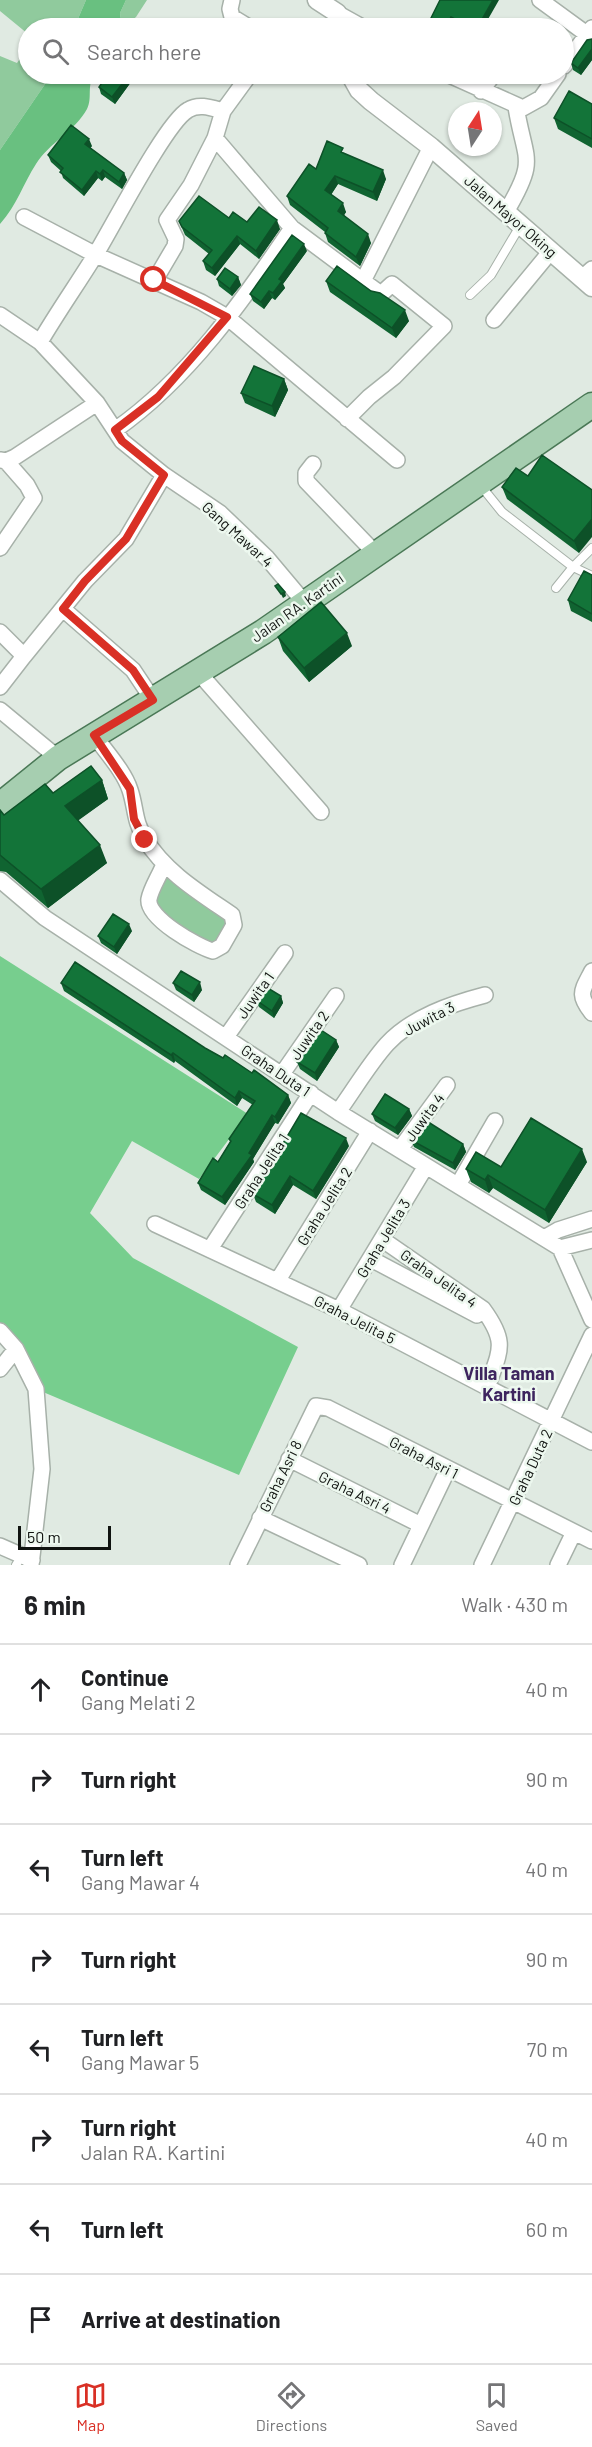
<!DOCTYPE html>
<meta charset="utf-8">
<style>
:root{--surface:#fff;--page:#f2f2f2;--text:#202124;--muted:#757577;--line:#e0e0e0;--accent:#d93025}
body{margin:0;font-family:Barlow,sans-serif;background:var(--page);color:var(--text)}
.compass{position:absolute;left:448px;top:102px;width:54px;height:54px;border-radius:50%;background:var(--surface);box-shadow:0 2px 4px #0004;rotate:12deg}
.scale{position:absolute;left:18px;bottom:15px;width:93px;box-sizing:border-box;padding-left:6px;border:3px solid #101310;border-top:0;font-size:16px;line-height:21px;white-space:nowrap;color:#101310;-webkit-text-stroke:4px #edf8ef;paint-order:stroke}
.stop{position:absolute;width:18px;height:18px;margin:-14px;border:4px solid #d93025;border-radius:50%;background:#fff}
.stop.end{background:#d93025;border-color:#fff;box-shadow:0 2px 6px #0008}
.list{margin:0;padding:0;list-style:none}
h2{display:flex;justify-content:space-between;align-items:center;height:78px;margin:0;padding:0 24px;font-size:26px}
h2 small{font-size:20px;font-weight:400;color:var(--muted)}
.list li{display:grid;grid-template-columns:39px 1fr auto;gap:18px;align-items:center;box-sizing:border-box;height:90px;padding:0 24px;border-top:2px solid var(--line)}
.list b{display:block;font-size:22px;white-space:nowrap}
.list p{margin:0;font-size:20px;white-space:nowrap;color:var(--muted)}
.list em{font-size:20px;font-style:normal;color:var(--muted)}
.icon{flex:none;width:33px;height:33px;fill:none;stroke:currentColor;stroke-width:2;stroke-linecap:round;stroke-linejoin:round}
.map{position:relative;flex:none;width:592px;height:1565px;overflow:hidden}
.search{position:absolute;background:var(--surface);box-shadow:0 2px 4px #0004;left:18px;right:18px;top:18px;height:66px;display:flex;align-items:center;gap:15px;box-sizing:border-box;padding:0 21px;border-radius:33px;color:var(--muted);font-size:22px}
.sheet{height:798px;background:var(--surface)}
nav{display:flex;justify-content:space-around;align-items:center;box-sizing:border-box;height:84px;border-top:2px solid var(--line);background:var(--surface);font-size:16px;color:var(--muted)}
nav a{display:grid;justify-items:center;gap:3px}
nav .on{color:var(--accent)}
.map>svg:first-child{display:block}
.green{fill:#90ca9d}
.forest{fill:#77ce8e}
.water{fill:#69c080}
.lines{fill:none;stroke-linecap:round;stroke-linejoin:round}
.service-casing{stroke:#a7b1a9;stroke-width:10}
.minor-casing{stroke:#a7b1a9;stroke-width:18}
.tertiary-casing{stroke:#a7b1a9;stroke-width:21}
.primary-casing{stroke:#4a7856;stroke-width:27}
.service{stroke:#fff;stroke-width:8}
.minor{stroke:#fff;stroke-width:15}
.tertiary{stroke:#fff;stroke-width:18}
.primary{stroke:#a6ceb0;stroke-width:24}
.wall{fill:#106431}
.shaded-wall{fill:#0d5128}
.building{fill:#137439;stroke:#0d5128;stroke-width:1.5}
.route{stroke:#d93025;stroke-width:8}
.labels{text-anchor:middle;dominant-baseline:central;stroke-width:5;stroke-linejoin:round;paint-order:stroke}
.street-label{font-size:15px;fill:#101310;stroke:#edf8ef}
.quarter-label{font-size:18px;font-weight:bold;fill:#3d245e;stroke:#edf8ef}
</style>
<div class="map">
<svg width="592" height="1565" viewBox="0 0 592 1565">
<rect width="100%" height="100%" fill="#e0eae2"/>
<path class="green" d="M0,0H86L74,28H28V34L0,11Z
M126,0H147L136,17L122,28L120,13Z
M28,47V74H52L0,150V56L17,63Z
M164,864L232,915L213,951L150,907Z"/>
<path class="forest" d="M0,956L248,1114L199,1179L132,1141L90,1213L133,1258L298,1347L239,1475L36,1389L0,1331Z"/>
<path class="water" d="M86,0H126L120,13L122,28H74Z
M52,74H95C86,85 93,97 87,109C75,131 49,143 36,164C23,184 17,205 0,224V150Z"/>
<g class="lines">
<defs>
<path id="service" d="M470,295L491,275L520,226
M481,486L502,512L573,567L556,588
M592,548L573,567L592,576
M16,1565L21,1557"/>
<path id="minor" d="M232,0L230,9L232,17L250,28
M540,0L592,38
M337,13L364,28
M564,66L592,28
M250,74L223,111L215,138L292,228L363,281L431,147
M447,74L523,108L541,98L558,74
M481,91L494,74
M506,212C538,158 525,162 516,107
M24,217L96,255L201,302L227,317L397,460
M583,277L592,269
M155,280L175,246L176,239L167,220L191,185L215,138
M0,315L40,342L97,403L122,441L164,475L220,513L267,558L304,602
M494,320L551,251
M40,342C57,313 76,286 94,257C111,230 166,122 188,110C199,103 212,108 223,111
M347,419L369,397L394,377L444,326L392,284L381,294L363,281
M115,430C188,379 242,302 292,228
M0,460L6,461L15,457L97,403
M313,464L306,473V481L375,553
M0,548L34,498L27,485L6,461
M63,609L133,670L153,700
M0,632L24,656L0,687
M24,656L85,581L126,539L164,475
M199,673L321,812
M0,710L58,758
M94,735C105,751 124,771 130,790C136,808 134,821 145,839C165,872 200,893 232,915L234,925L222,946L213,951C198,947 146,918 149,899C151,888 160,875 164,864
M0,880L45,918L338,1112L560,1248L592,1320
M592,971C582,991 577,994 592,1013
M226,1037L285,953
M282,1074L336,996
M338,1112C354,1090 369,1064 387,1044C412,1017 451,1004 485,995
M400,1149L447,1085
M458,1185L495,1121
M155,1224L339,1310L592,1442
M544,1238L558,1230L592,1219
M383,1240L483,1309C508,1343 500,1350 487,1388
M560,1248L592,1240
M210,1249L311,1093
M371,1259L477,1315
M278,1280L370,1131
M339,1310L426,1166
M0,1331L16,1349L36,1389L42,1469L31,1565
M0,1369L16,1349
M289,1459L421,1525
M260,1518L359,1565
M0,1546L32,1560
M238,1565L316,1406L328,1408L592,1541
M402,1565L448,1469
M482,1565L592,1335
M558,1565L574,1532"/>
<path id="tertiary" d="M317,0L337,13L339,28
M350,74L359,90L371,101L431,147L592,287"/>
<path id="primary" d="M0,805L58,758L263,632L592,405"/>
</defs>
<use href="#service" class="service-casing"/>
<use href="#minor" class="minor-casing"/>
<use href="#tertiary" class="tertiary-casing"/>
<use href="#primary" class="primary-casing"/>
<use href="#service" class="service"/>
<use href="#minor" class="minor"/>
<use href="#tertiary" class="tertiary"/>
<use href="#primary" class="primary"/>
</g>
<path class="wall" d="M440,0L483,28H462L454,24L451,28H428L427,26Z
M592,39V60L581,75L573,70L571,63Z
M129,75L131,82L115,104L101,94L99,87Z
M592,104V148L558,129L554,118Z
M92,146L90,148L124,173L127,180L122,189L105,177L102,181L98,178L84,196L63,178L61,171L51,162L48,155Z
M346,154L386,179L377,201L338,184L331,195L346,212L344,215L371,243L360,266L328,242L325,233V232L290,205L287,196L316,169Z
M229,218L280,229L259,259L240,244L215,276L206,270L203,261L209,254L185,235L179,221Z
M307,251L283,284L285,288L275,300L272,298L264,309L253,301L250,294Z
M238,277L241,285L232,296L219,286L217,279Z
M326,281L409,321L396,338L330,292Z
M284,379L288,390L275,417L245,403L241,393Z
M528,476L592,490L579,553L507,499L502,487Z
M592,575V622L571,611L568,600Z
M278,637L352,646L309,682L283,651Z
M102,780L108,799L78,820L107,863L48,908L6,872L0,871V810L4,815L53,793Z
M132,931L117,954L101,943L98,936Z
M61,983L205,1048L223,1058L252,1073L288,1095L291,1103L278,1124L275,1123L253,1159L254,1162L225,1205L201,1190L198,1183L218,1162L230,1142L229,1139L253,1105L242,1098L237,1106L175,1061L174,1063L64,991Z
M173,983L202,990L194,1002L176,990Z
M281,996L283,1003L274,1018L259,1007L256,1000Z
M336,1040L339,1047L317,1081L300,1069L297,1062Z
M409,1109L412,1116L398,1135L375,1121L372,1114Z
M411,1140L463,1144L466,1152L455,1170L414,1147Z
M349,1146L316,1199L293,1185L275,1214L256,1202L253,1194Z
M587,1162L549,1223L493,1188L489,1193L471,1182L466,1169Z"/>
<path class="shaded-wall" d="M493,0H499L483,28H477Z
M451,17L454,24L451,28H445Z
M592,49V60L581,75L578,68Z
M129,75L131,82L115,104L112,97Z
M89,139L92,146L88,151L85,144Z
M103,170L105,177L102,181L100,174Z
M383,170L386,179L377,201L373,192Z
M96,171L98,178L84,196L82,190Z
M124,173L127,180L122,189L119,182Z
M335,176L338,184L328,199L325,190Z
M343,203L346,212L341,220L338,211Z
M277,220L280,229L259,259L256,251Z
M368,234L371,243L360,266L356,257Z
M237,236L240,244L215,276L212,268Z
M304,244L307,251L283,284L285,288L275,300L273,293L279,279Z
M238,277L241,285L232,296L230,289Z
M269,291L272,298L264,309L261,302Z
M405,310L409,321L396,338L392,328Z
M284,379L288,390L275,417L272,406Z
M592,519V537L579,553L574,541Z
M285,592L286,596L283,598L281,594Z
M347,633L352,646L309,682L304,668Z
M102,780L108,799L72,825L65,806Z
M100,845L107,863L48,908L41,889Z
M129,924L132,931L117,954L114,947Z
M200,982L202,990L194,1002L192,995Z
M281,996L283,1003L274,1018L272,1011Z
M336,1040L339,1047L317,1081L315,1073Z
M173,1053L175,1061L174,1063L171,1055Z
M239,1091L242,1098L237,1106L235,1098Z
M288,1095L291,1103L278,1124L275,1117Z
M409,1109L412,1116L398,1135L395,1128Z
M272,1115L275,1123L253,1159L254,1162L225,1205L222,1197Z
M346,1138L349,1146L316,1199L313,1191Z
M463,1144L466,1152L455,1170L453,1163Z
M582,1149L587,1162L549,1223L545,1210Z
M488,1175L493,1188L489,1193L485,1180Z
M290,1176L293,1185L275,1214L272,1205Z"/>
<path class="building" d="M440,0H493L477,28H473L451,17L445,28H432L427,26Z
M592,39V49L578,68L571,63L587,40Z
M108,74H126L129,75L112,97L99,87Z
M569,91L592,104V139L554,118Z
M71,125L89,139L85,144L124,173L119,182L103,170L100,174L96,171L82,190L60,172L63,168L48,155Z
M327,141L343,148L341,152L383,170L373,192L335,176L325,190L343,203L338,211L368,234L356,257L325,233L328,228L287,196L309,164L316,169Z
M199,196L229,218L233,212L247,222L259,207L277,220L256,251L237,236L212,268L203,261L212,250L182,227L179,221Z
M292,235L304,244L279,279L282,281L273,293L269,291L261,302L250,294Z
M337,266L371,291L380,293L405,310L392,328L326,281Z
M225,268L238,277L230,289L217,279Z
M254,366L284,379L272,406L241,393Z
M542,455L592,490V519L574,541L502,487L516,468L528,476Z
M584,571L592,575V614L568,600Z
M278,584L285,592L281,594L275,586Z
M321,602L347,633L304,668L278,637Z
M91,766L102,780L65,806L100,845L41,889L0,855V810L4,815L45,784L53,793Z
M113,914L129,924L114,947L98,936Z
M75,962L205,1048L223,1058L225,1055L252,1073L254,1070L288,1095L275,1117L272,1115L249,1153L252,1155L222,1197L198,1183L213,1158L218,1162L231,1141L229,1139L255,1101L239,1091L235,1098L173,1053L171,1055L61,983Z
M181,971L200,982L192,995L173,983Z
M266,987L281,996L272,1011L256,1000Z
M318,1028L336,1040L315,1073L297,1062Z
M385,1094L409,1109L395,1128L372,1114Z
M301,1113L346,1138L313,1191L290,1176L272,1205L253,1194Z
M531,1118L582,1149L545,1210L488,1175L485,1180L466,1169L476,1152L501,1167Z
M425,1120L463,1144L453,1163L411,1140Z"/>
<g class="lines">
<path class="route" d="M145,840L134,819L130,789L94,735L153,700L133,670L63,609L85,581L126,539L164,475L122,441L115,430L158,397L227,317L154,280"/>
</g>
<g class="labels">
<g class="street-label">
<text transform="translate(511 216) rotate(41)">Jalan Mayor Oking</text>
<text transform="translate(238 534) rotate(42)">Gang Mawar 4</text>
<text transform="translate(297 607) rotate(-35)">Jalan RA. Kartini</text>
<text transform="translate(255 995) rotate(-55)">Juwita 1</text>
<text transform="translate(429 1018) rotate(-28)">Juwita 3</text>
<text transform="translate(309 1035) rotate(-55)">Juwita 2</text>
<text transform="translate(276 1070) rotate(34)">Graha Duta 1</text>
<text transform="translate(424 1117) rotate(-54)">Juwita 4</text>
<text transform="translate(261 1171) rotate(-57)">Graha Jelita 1</text>
<text transform="translate(324 1206) rotate(-58)">Graha Jelita 2</text>
<text transform="translate(383 1238) rotate(-59)">Graha Jelita 3</text>
<text transform="translate(439 1278) rotate(35)">Graha Jelita 4</text>
<text transform="translate(355 1319) rotate(27)">Graha Jelita 5</text>
<text transform="translate(424 1457) rotate(27)">Graha Asri 1</text>
<text transform="translate(530 1467) rotate(-65)">Graha Duta 2</text>
<text transform="translate(280 1476) rotate(-64)">Graha Asri 8</text>
<text transform="translate(355 1492) rotate(26)">Graha Asri 4</text>
</g>
<g class="quarter-label">
<text x="509" y="1373">Villa Taman<tspan x="509" dy="21">Kartini</tspan></text>
</g>
</g>
</svg>
<svg class="compass" viewBox="-18 -18 36 36"><path d="M0-13l5 13h-10z" fill="#e53935"/><path d="M0 13l5-13h-10z" fill="#757577"/></svg>
<div class="scale">50 m</div>
<div class="stop" style="left:154px;top:280px"></div>
<div class="stop end" style="left:145px;top:840px"></div>
<div class="search"><svg class="icon" aria-label="search" viewBox="0 0 24 24"><circle cx="10" cy="10" r="6"/><path d="M15 15l6 6"/></svg>Search here</div>
</div>
<section class="sheet">
<h2>6 min<small>Walk · 430 m</small></h2>
<ul class="list">
<li><svg class="icon" aria-label="ahead" viewBox="0 0 24 24"><path d="M12 20V5M6 11l6-6 6 6"/></svg><div><b>Continue</b><p>Gang Melati 2</p></div><em>40 m</em></li>
<li><svg class="icon" aria-label="right" viewBox="0 0 24 24"><path d="M7 20v-9h11M14 6l5 5-5 5"/></svg><div><b>Turn right</b></div><em>90 m</em></li>
<li><svg class="icon" aria-label="left" viewBox="0 0 24 24"><path d="M17 20v-9H6M10 6l-5 5 5 5"/></svg><div><b>Turn left</b><p>Gang Mawar 4</p></div><em>40 m</em></li>
<li><svg class="icon" aria-label="right" viewBox="0 0 24 24"><path d="M7 20v-9h11M14 6l5 5-5 5"/></svg><div><b>Turn right</b></div><em>90 m</em></li>
<li><svg class="icon" aria-label="left" viewBox="0 0 24 24"><path d="M17 20v-9H6M10 6l-5 5 5 5"/></svg><div><b>Turn left</b><p>Gang Mawar 5</p></div><em>70 m</em></li>
<li><svg class="icon" aria-label="right" viewBox="0 0 24 24"><path d="M7 20v-9h11M14 6l5 5-5 5"/></svg><div><b>Turn right</b><p>Jalan RA. Kartini</p></div><em>40 m</em></li>
<li><svg class="icon" aria-label="left" viewBox="0 0 24 24"><path d="M17 20v-9H6M10 6l-5 5 5 5"/></svg><div><b>Turn left</b></div><em>60 m</em></li>
<li><svg class="icon" aria-label="arrive" viewBox="0 0 24 24"><path d="M6 21V4h12l-3 4 3 4H6"/></svg><div><b>Arrive at destination</b></div></li>
</ul>
</section>
<nav>
<a class="on"><svg class="icon" aria-label="map" viewBox="0 0 24 24"><path d="M3 6l6-2 6 2 6-2v14l-6 2-6-2-6 2zM9 4v14M15 6v14"/></svg>Map</a>
<a><svg class="icon" aria-label="directions" viewBox="0 0 24 24"><path d="M12 3l9 9-9 9-9-9zM9 14v-3h6M13 9l2 2-2 2"/></svg>Directions</a>
<a><svg class="icon" aria-label="saved" viewBox="0 0 24 24"><path d="M7 4h10v16l-5-4-5 4z"/></svg>Saved</a>
</nav>
